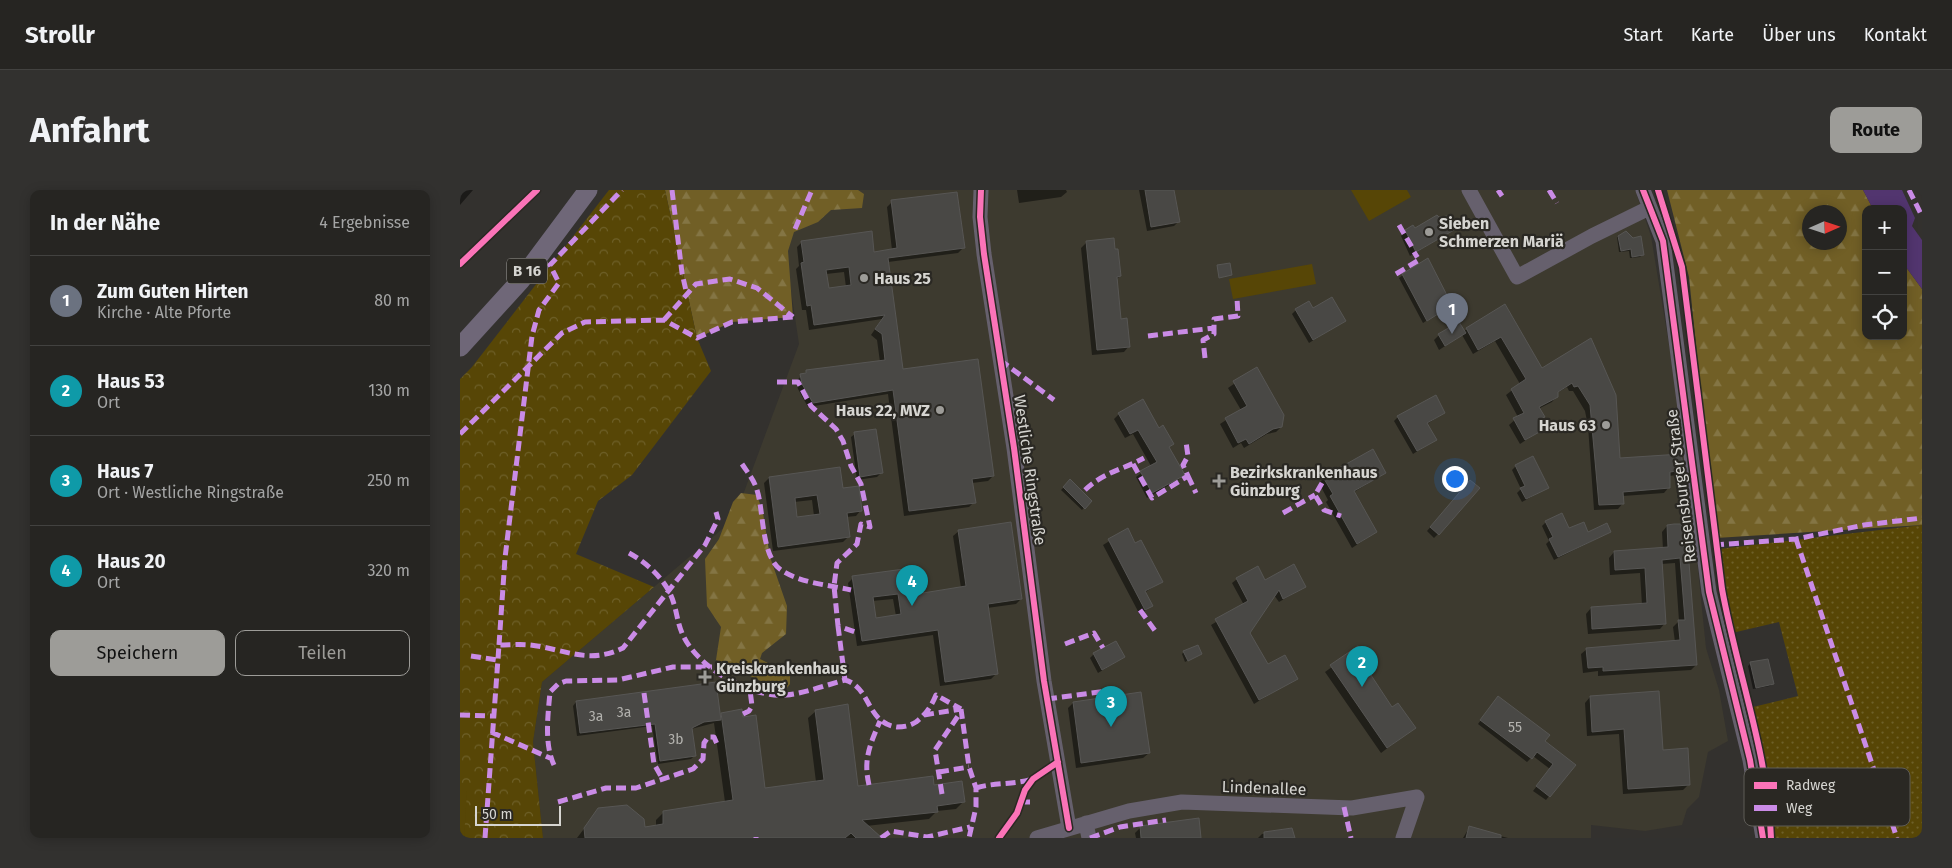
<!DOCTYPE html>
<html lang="de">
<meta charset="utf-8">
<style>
:root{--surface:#262522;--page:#32312f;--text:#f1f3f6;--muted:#a4a5a5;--line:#424240;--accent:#9d9c98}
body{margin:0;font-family:"Fira Sans",sans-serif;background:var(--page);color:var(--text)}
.controls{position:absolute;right:15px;top:15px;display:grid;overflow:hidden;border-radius:10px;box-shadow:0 2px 12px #0003}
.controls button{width:45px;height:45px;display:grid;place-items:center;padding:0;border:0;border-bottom:1px solid var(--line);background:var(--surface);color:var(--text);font:25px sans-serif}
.compass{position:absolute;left:1342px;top:15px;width:45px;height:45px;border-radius:50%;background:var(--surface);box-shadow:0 2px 12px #0003;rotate:87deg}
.scale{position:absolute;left:15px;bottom:12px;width:86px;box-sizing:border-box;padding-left:5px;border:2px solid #d6d5d1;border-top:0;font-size:14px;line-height:18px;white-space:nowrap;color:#d6d5d1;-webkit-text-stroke:4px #2a2823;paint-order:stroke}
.you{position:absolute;left:994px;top:288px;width:18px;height:18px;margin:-12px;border:4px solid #fff;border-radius:50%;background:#1a73e8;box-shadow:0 0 0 8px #1a73e833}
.badge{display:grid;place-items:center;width:32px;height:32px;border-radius:50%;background:var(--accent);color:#fff;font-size:16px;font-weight:700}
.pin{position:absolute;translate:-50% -41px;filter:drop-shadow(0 1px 2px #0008)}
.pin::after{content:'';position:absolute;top:26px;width:18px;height:15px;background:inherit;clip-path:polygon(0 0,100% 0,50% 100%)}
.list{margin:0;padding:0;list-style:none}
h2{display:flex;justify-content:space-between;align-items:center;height:65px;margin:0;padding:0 20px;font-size:21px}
h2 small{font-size:16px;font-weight:400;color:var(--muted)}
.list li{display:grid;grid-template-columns:32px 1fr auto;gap:15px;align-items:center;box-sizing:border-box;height:90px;padding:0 20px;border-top:1px solid var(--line)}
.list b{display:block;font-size:19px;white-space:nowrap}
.list p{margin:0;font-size:16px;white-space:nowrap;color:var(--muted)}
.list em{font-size:16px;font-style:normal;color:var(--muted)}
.actions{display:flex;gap:10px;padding:15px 20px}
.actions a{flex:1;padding:11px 0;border:1px solid var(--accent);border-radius:10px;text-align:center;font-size:18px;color:var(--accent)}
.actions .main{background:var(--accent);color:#111}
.icon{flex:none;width:28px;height:28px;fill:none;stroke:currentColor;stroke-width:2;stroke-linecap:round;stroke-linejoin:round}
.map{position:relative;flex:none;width:1462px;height:648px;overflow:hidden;border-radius:10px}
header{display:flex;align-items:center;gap:30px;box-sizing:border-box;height:70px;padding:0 25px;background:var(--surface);border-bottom:1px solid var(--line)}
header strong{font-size:24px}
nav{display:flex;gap:28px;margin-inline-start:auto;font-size:18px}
.intro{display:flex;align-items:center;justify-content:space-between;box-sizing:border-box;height:120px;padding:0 30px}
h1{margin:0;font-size:35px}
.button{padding:12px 22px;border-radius:10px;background:var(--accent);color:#111;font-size:18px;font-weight:700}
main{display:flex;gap:30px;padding:0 30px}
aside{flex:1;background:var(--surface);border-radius:10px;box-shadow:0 2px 12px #0003}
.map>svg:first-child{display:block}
.built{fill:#3d3a2f}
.grass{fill:url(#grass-dots)}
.forest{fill:url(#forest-firs);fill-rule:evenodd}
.park{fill:url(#park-crowns)}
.pitch{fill:#574606}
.water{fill:#52356f}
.shadow{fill:#0007;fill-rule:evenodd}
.building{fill:#494845;stroke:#575654;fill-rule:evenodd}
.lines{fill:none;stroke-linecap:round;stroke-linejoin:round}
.minor{stroke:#66606d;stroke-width:15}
.major{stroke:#6f6778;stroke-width:19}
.quiet{stroke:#ca8be6;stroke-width:5;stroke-dasharray:10 5;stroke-linecap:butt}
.cycleway-casing{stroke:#2a2823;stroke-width:9}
.cycleway{stroke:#fb73b8;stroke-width:6}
.poi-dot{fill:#9d9c98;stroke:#2a2823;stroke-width:2}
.labels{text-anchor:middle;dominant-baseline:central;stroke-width:4.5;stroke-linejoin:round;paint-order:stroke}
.number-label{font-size:14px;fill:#b3b2ae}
.shield{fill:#2a2823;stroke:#a2a19d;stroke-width:1}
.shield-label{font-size:15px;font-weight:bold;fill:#d6d5d1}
.poi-label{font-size:16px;font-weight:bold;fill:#d6d5d1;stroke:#2a2823;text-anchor:start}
.street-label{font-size:16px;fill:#d6d5d1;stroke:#2a2823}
.key{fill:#2a2823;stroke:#5e5c57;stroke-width:1}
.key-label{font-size:14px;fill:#d6d5d1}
</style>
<header>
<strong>Strollr</strong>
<nav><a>Start</a><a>Karte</a><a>Über uns</a><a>Kontakt</a></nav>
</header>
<div class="intro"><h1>Anfahrt</h1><a class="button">Route</a></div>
<main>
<aside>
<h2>In der Nähe<small>4 Ergebnisse</small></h2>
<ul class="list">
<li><span class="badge" style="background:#6b7280">1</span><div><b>Zum Guten Hirten</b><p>Kirche · Alte Pforte</p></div><em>80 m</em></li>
<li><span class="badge" style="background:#0f9aa8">2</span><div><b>Haus 53</b><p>Ort</p></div><em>130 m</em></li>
<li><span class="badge" style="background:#0f9aa8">3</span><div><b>Haus 7</b><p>Ort · Westliche Ringstraße</p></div><em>250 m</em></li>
<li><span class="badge" style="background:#0f9aa8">4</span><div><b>Haus 20</b><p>Ort</p></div><em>320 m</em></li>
</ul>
<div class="actions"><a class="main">Speichern</a><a>Teilen</a></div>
</aside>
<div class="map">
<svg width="1462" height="648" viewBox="0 0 1462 648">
<defs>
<pattern id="grass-dots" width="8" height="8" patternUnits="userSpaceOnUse" patternTransform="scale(1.25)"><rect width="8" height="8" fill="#574606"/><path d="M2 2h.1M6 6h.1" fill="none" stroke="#6e6029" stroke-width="1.8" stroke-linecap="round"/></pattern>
<pattern id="forest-firs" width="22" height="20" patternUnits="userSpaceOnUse" patternTransform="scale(1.25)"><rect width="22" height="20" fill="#715f26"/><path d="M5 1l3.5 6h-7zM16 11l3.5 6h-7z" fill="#847544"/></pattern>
<pattern id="park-crowns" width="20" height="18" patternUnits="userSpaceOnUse" patternTransform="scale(1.25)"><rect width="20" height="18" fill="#574606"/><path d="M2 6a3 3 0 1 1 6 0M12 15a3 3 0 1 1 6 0" fill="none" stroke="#6e6029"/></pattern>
</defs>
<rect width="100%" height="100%" fill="#33312e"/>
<path class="built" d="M316,0H1175L1191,46L1225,252L1246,458L1259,500L1268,551L1248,562L1239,607L1227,619L1222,635L1185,641L1131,635V648H83L73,552L82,492L274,329L339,154Z"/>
<path class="grass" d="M1462,335V648H1315L1314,607L1293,517L1338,506L1319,432L1272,443L1259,359Z"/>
<path class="forest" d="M205,0H398L404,4L402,18L371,20L358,32L334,42L328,61L333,127L272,132L237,148Z
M1207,0H1403L1413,19H1406V146H1443V73L1462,99V335L1256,348L1229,87ZM1350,22H1380V52H1350Z
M281,303L297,305L303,323L310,367L327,416L326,444L302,463L300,469L330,484V494L324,502L256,470L261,437L247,416L245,369L259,349L273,312Z"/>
<path class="park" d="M149,0H205L237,148L251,181L172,285L138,311L116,364L194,397L82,492L73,552L83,648H0V189L12,177Z"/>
<path class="pitch" d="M891,0H947L951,7L909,31Z
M852,74L856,94L773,109L769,89Z
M0,601H7L4,648H0Z"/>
<path class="water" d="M1403,0H1442L1455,28L1452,36L1462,50V99L1443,73V19H1413Z"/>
<path class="shadow" d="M0,0H13L0,15Z
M557,0H606L607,2L601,7L559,13Z
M679,0H713L719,31L714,36L687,41Z
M432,12L503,58L498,63L428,72L442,180L533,286L528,291L512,293L514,312L509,317L444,326L428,204L348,217L338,199L336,191L347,181L420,172L417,150L411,145L422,129L349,140L346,120H342L336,79L339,76L337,57L342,52L413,63L432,60L427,17ZM384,82L386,97L368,100L366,84Z
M955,39L993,40L950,66L941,46L946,41Z
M1166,42L1183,64L1180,67L1170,68L1169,61L1159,62L1157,47Z
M627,52L660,86L656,90L660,130L669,156L664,162L632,165L621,58Z
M943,85L986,118L963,133L939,88Z
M1045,116L1082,180L1131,150L1159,269L1222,280L1217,285L1209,286V297L1204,303L1163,306V313L1158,319L1134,320L1128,236L1125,221L1113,201H1109L1107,197L1097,203V206L1092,212L1078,219L1083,227L1078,232L1082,239L1060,254L1049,235L1058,227L1046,205L1060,194L1035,151L1013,164L1002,145L979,160L974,150L979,145L1004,141Z
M836,120H852L884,131L849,153L832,124Z
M797,178L821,237L816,242L807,244L784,258L781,253L773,258L760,234L781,220L768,198Z
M984,223L967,234L975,250L953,264L934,231L938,227Z
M659,224L699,239L713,254L708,258L723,285L718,290L687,308L676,287L691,276L673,244L665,248L654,229Z
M395,244L421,283L417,287L397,290L391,247Z
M1056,276L1087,298L1062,312L1057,303L1061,299L1052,280Z
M925,283L894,302L916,342L892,358L866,312L868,310L859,293L864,288Z
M309,288L382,299L401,320L396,326L386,327L388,347L383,352L313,361L304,293ZM352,310L354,326L336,328L334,312Z
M610,291L630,311L622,320L601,300Z
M1007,295L978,344L974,348L967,341Z
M1086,332L1128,343L1150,342L1094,370L1086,354L1089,351L1082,336Z
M1225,335L1236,475L1231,480L1138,486V481L1123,483L1121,464L1127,459L1215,452L1213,437L1219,431L1215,373L1201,374L1205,433L1200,439L1128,444L1126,424L1131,418L1182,415L1180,383L1150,385L1149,368L1154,362L1203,359L1202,342L1207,336Z
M667,340L701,392L684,403L691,416L680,425L643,355Z
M499,341L561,409L556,414L527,418L537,483L531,489L480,496L473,445L397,456L388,393L393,388L461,404L501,398L493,346ZM433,409L436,426L415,429L412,411Z
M777,389L845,397L819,412L814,405L789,443L807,476L836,488L794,514L751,435L784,415L772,393Z
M898,458L908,483L932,518L954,538L921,563L865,482Z
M724,462L740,464L725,472L722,464Z
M634,464L664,467L638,483L630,468Z
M1291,473L1312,494L1310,496L1293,499L1288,476Z
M1198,503L1202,561L1229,594L1223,600L1163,604L1159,544L1127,546L1125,513L1130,507Z
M1035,511L1114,575L1086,610L1073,601L1090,579L1073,566L1067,572L1018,534Z
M116,512L259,526L262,524L304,599L356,592L348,528L356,521L397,598L473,596L504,611L496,619L477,621L469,629L406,636L420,648H117L139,619L184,638L196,636V630L204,622L265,612L254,533L231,539L234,566L231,569L198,574L192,536L117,546L113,516Z
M613,513L689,563L683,568L616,578L608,518Z
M680,638L740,648H676L675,643Z
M1009,638L1048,648H1003Z
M831,640L833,648H798L802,644Z"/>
<path class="building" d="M685,0H714L720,32L691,37Z
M497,2L505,58L428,68L443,179L518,169L534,286L512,289L516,313L449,321L433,200L353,213L342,194L340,184L346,183V180L425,170L422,144L415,139L425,125L354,135L351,115L347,116L341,73L344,72L341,51L412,41L414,62L437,58L431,10ZM389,77L391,95L369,98L366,80Z
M977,25L979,27L988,26L992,30L994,40L956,62L945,40L953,35L955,38Z
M1166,41L1173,48L1181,46L1184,65L1172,67L1171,59L1161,61L1158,46Z
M654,48L655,59H658L661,86L657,87L661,129L667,128L670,157L637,160L626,51Z
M968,68L992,115L967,131L942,84Z
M770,73L772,85L759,88L757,75Z
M872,107L886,131L853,150L835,119L849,111L853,118Z
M1045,114L1082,178L1131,148L1156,205L1160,268L1221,264L1224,280L1210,282V298L1163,302L1164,314L1139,315L1130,215L1118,196L1114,197L1112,193L1098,202V207L1079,217L1085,227L1078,230L1083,240L1065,250L1053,228L1064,223L1051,199L1066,189L1041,147L1018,160L1006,138Z
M999,132L1006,143L985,156L978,144Z
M797,177L824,225L822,237L813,239L789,254L786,249L778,253L765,228L787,216L773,191Z
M976,205L985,223L967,233L977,250L957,261L937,226Z
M683,209L699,238L703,235L714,254L709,257L725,285L692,303L680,281L697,272L678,240L670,244L658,223Z
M416,239L423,283L400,287L394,242Z
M913,259L926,283L894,301L917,342L897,354L870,306L873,304L863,287Z
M1073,266L1089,298L1066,309L1060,298L1065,296L1055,275Z
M380,277L383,298L399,296L402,321L387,323L390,347L318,357L309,287ZM357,305L360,324L337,327L335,308Z
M610,289L632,311L625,319L603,297Z
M1010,290L1020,298L979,345L970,337Z
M1102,323L1109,338L1124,332L1128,342L1147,333L1151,342L1098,367L1089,349L1093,347L1085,331Z
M551,332L562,409L528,414L538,484L485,492L478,440L402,451L392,386L459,377L463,403L506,396L498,340ZM438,404L441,424L416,428L413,407Z
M1214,334H1226L1237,475L1143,481V477L1128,478L1126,458L1220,450L1218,430H1225L1220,368L1202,370L1206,434L1132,439L1131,417L1187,413L1185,378L1155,380L1154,361L1208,357L1207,335Z
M668,338L675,353L681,350L703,392L685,401L693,416L685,420L648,349Z
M834,374L846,397L823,409L819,400L790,443L808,474L825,465L838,489L799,510L755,429L788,411L776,388L798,376L805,390Z
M656,451L665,467L642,480L633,463Z
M738,455L742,464L728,471L723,461Z
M898,456L914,479L909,482L932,517L938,513L956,538L927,558L870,475Z
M1308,469L1314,494L1296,498L1290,472Z
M256,492L261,530L244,532L232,538L236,566L200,571L195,534L120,543L116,511Z
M1199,501L1203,560L1228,558L1230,595L1168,599L1164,539L1132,542L1130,506Z
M681,502L690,563L621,573L613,512Z
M1038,506L1090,545L1085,551L1116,575L1090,607L1076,596L1093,574L1077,562L1072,569L1020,530Z
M388,514L398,596L473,586L474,595L502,591L505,612L477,616L478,622L402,630L422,648H396L391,643L385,648H125L124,638L138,618L167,615L184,629L185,637L203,634V621L273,610L261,523L282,519L283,527L296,525L305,598L364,590L355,520Z
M739,628L741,648H681L680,636Z
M1009,636L1041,645V648H1006Z
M832,638L835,648H804V642Z"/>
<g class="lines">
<path class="minor" d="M521,0L520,27L524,64L554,258L584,491L609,638
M1009,0L1057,87L1132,46L1189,18
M1183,0L1203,51L1249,402L1290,570L1303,648
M626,633L629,648
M577,648L669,621L722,612L892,618L957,607L943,648"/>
<path class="major" d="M0,157L61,90L128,0"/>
<path class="quiet" d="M212,0L222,83L227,105
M1038,0L1042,6
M1089,0L1097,13
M1449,0L1462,26
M939,35L953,59
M335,39L352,0
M936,84L959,70L954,62
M204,130L236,94L270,89L297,98L333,127
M688,146L754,138
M745,168L743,150L754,144V129L778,126L777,108
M540,170L594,210
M317,192H338L351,216L376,239L383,251L391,276L401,294L410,337L401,334L397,354L377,373L374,396L378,436L395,442
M0,244L102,143L125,132L204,130L237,148L272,132L333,127
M282,274C288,283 294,290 297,300C304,322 301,366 321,380C340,393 369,395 391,400
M673,274L692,308L728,286L723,275L728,266L726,252
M728,286L736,303
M862,293L855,305L864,320L881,326
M625,300C644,282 662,280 684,268
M823,323L855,305
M1336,349L1437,648
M1254,355L1336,349L1404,335L1462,328
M169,363C189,374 208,392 214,414C217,424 218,434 222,443C236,477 290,508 326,505C346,503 366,495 385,490C411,497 406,533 437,537C444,537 450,536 456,532C466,524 471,517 476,505L501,519
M680,420L696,442
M378,436L385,490
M605,454L634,443L643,458
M39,455L45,368L72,146L79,120L99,93L90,75L162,0
M11,466L37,470
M184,503L194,574L202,588
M587,509L647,501V507
M501,519L509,577L516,598V617L509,648
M283,524L289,521L292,516L290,500
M0,525L32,526
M464,525L501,519
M31,542L90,568
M94,575C84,554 88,525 90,502L98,494L106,491L158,490L213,477H252
M479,582L509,577
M409,595C403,569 410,555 420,531
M516,598C536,592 553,595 572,589
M482,604L475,560L498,526L502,525
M98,612L146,598H176L233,579L243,569L244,553L248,547H254L257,554
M560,612H575
M884,617L891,648
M25,648L39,455C49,455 60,454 70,455C105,459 128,475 163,458L245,355L258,329L256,322
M296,648V647
M421,648L431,641L467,647L510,637
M630,648L660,637L706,630"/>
<defs>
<path id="cycleway" d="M521,0L520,27L524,64L554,258L584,491L609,638
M1183,0L1203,51L1249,402L1290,570L1303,648
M1198,0L1222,77L1262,399C1277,482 1308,563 1311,648
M0,74L77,0
M539,648L557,623L565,600L573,589L598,572"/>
</defs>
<use href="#cycleway" class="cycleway-casing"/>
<use href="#cycleway" class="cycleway"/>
</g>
<g class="poi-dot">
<circle cx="969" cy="42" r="5"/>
<circle cx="404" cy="88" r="5"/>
<circle cx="480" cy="220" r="5"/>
<circle cx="1146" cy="235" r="5"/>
<path d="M756.5 283.5h5v5h5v5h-5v5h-5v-5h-5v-5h5z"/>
<path d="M242.5 479.5h5v5h5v5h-5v5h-5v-5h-5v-5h5z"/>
</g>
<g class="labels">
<g class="number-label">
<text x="164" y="522">3a</text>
<text x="136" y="526">3a</text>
<text x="1055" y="537">55</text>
<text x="216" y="549">3b</text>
</g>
<rect class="shield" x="47" y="68.5" width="40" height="25" rx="4"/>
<g class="shield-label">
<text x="67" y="81">B 16</text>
</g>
<g class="poi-label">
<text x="979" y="33">Sieben<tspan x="979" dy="18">Schmerzen Mariä</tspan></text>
<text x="414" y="88">Haus 25</text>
<text x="470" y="220" text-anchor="end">Haus 22, MVZ</text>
<text x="1136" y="235" text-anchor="end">Haus 63</text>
<text x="770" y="282">Bezirkskrankenhaus<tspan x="770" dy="18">Günzburg</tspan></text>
<text x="256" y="478">Kreiskrankenhaus<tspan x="256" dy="18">Günzburg</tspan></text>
</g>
<g class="street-label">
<text transform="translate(570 280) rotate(82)">Westliche Ringstraße</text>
<text transform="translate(1221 296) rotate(-97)">Reisensburger Straße</text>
<text transform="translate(804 598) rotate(2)">Lindenallee</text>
</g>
</g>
<rect x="1284" y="578" width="166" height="58" rx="8" class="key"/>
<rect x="1294" y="592" width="23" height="7" fill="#fb73b8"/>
<rect x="1294" y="615" width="23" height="6" fill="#ca8be6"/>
<g class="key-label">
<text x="1326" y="600">Radweg</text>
<text x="1326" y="623">Weg</text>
</g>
</svg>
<div class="controls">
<button>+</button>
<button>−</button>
<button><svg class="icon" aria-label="locate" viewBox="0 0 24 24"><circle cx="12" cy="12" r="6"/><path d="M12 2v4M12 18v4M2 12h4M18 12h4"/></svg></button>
</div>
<svg class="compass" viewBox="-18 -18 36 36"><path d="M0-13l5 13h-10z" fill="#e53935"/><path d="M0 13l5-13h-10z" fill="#a4a5a5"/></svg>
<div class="scale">50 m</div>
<div class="you"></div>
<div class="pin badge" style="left:992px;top:144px;background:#6b7280">1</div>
<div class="pin badge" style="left:902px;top:497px;background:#0f9aa8">2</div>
<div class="pin badge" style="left:651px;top:537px;background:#0f9aa8">3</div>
<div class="pin badge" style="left:452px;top:416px;background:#0f9aa8">4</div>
</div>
</main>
